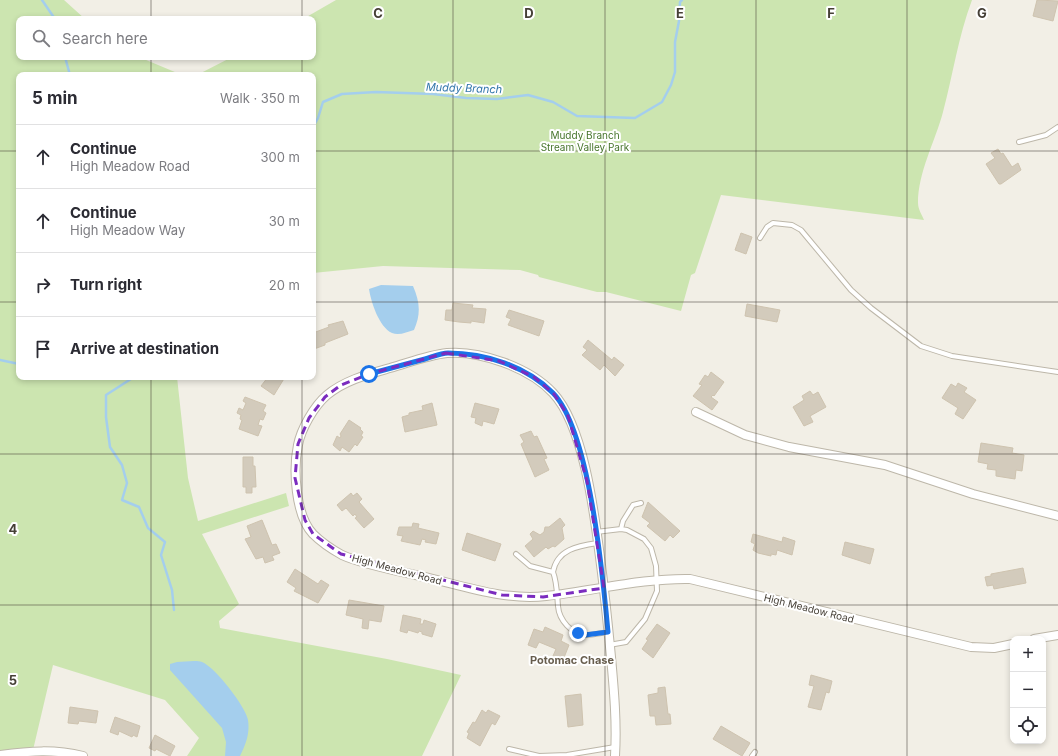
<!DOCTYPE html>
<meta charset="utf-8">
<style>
:root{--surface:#fff;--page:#f7f7f7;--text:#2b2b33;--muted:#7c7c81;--line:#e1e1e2}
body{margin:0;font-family:Inter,sans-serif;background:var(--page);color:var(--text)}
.controls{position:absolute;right:12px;bottom:12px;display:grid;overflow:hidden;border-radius:8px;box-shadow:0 2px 6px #0003}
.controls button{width:36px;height:36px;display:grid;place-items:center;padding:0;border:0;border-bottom:1px solid var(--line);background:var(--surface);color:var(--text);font:20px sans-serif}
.stop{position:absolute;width:12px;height:12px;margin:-9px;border:3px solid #1a73e8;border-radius:50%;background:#fff}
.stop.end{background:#1a73e8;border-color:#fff;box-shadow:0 1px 4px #0008}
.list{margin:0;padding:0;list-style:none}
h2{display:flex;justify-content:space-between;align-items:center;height:52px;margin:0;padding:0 16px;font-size:17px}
h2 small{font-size:13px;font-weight:400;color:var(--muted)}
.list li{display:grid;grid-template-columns:26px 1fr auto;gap:12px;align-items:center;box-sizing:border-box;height:64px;padding:0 16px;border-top:1px solid var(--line)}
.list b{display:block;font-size:15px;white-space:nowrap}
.list p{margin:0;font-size:13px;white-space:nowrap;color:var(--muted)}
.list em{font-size:13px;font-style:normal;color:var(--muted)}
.icon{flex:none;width:22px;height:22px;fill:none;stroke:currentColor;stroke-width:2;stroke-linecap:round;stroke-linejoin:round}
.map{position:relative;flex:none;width:1058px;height:756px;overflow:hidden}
.search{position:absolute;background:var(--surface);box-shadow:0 2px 6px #0003;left:16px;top:16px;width:300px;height:44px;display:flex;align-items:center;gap:10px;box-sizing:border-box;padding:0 14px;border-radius:8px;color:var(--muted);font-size:15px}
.panel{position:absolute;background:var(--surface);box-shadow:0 2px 6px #0003;left:16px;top:72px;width:300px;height:308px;border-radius:8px}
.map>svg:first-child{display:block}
.green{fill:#cce5b0}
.water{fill:#a4ceed}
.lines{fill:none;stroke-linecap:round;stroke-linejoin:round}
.stream{stroke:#a4ceed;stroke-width:2.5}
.building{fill:#d3cbbc;stroke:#cec3af}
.lane-casing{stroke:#bdb7a9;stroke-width:6}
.street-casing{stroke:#bdb7a9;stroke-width:10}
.lane{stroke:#fff;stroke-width:4}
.street{stroke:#fff;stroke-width:8}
.route{stroke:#1a73e8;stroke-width:5}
.marked{fill:none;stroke:#7b2cbf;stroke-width:3;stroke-dasharray:8 5;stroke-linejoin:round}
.grid{fill:none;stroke:#453f36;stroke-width:1;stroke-opacity:0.55}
.labels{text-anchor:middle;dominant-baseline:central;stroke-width:4;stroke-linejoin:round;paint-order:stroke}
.park-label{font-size:10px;fill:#46742b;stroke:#fff}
.street-label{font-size:10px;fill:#453f36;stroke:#fff}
.water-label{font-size:11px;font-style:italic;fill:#3377ac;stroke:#fff}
.neighbourhood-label{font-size:11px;font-weight:bold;fill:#675d4d;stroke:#fff}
.grid-label{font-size:13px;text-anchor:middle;font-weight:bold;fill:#453f36;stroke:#fff;stroke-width:4;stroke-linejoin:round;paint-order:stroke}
</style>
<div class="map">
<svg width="1058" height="756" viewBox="0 0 1058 756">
<rect width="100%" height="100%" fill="#f2efe6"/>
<path class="green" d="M0,0H64L85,19H19V57H139L182,75H19V377H177L188,478L198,521L286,493L289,506L202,534L239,604L219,621L220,628L387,659L461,675L422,756H187L199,738L165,700L53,665L33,750L0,755Z
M336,0H972C958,37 953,75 943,112C935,142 918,172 918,203C918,209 922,215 924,220L721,195L695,273L691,275L681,311L606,292H597L539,277L538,275L520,270L383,266L313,273V75H197L232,57H313V19H303Z"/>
<path class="water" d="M381,285L413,286C420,302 421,314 414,330C407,332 399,336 392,333C379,327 371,302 369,289Z
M177,662C184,662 196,660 202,662C215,667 246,707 248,720C250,733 246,744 240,756H225L226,742L222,728L170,670V664Z"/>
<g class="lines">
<path class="stream" d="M42,0L55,19
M65,57L70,75
M313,127L318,118L323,102L342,94L376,92L433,94L466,98L497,99L528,95L553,102L577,116L635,118L662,102L671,85L675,72V42L679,21L680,2L682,0
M0,360L19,364
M134,377L106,395V417L110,447L122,465L127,483L122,500L139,507L148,528L165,542L161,555L172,590L174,610"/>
</g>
<path class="building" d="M1037,0L1058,1L1053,21L1033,16Z
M998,149L1001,154L1003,153L1012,167L1018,163L1021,170L1001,184H999L986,164L995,158L991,153Z
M741,233L752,237L746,254L735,250Z
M453,303L473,305L472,308L486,309L484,323L471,321V323L459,322L445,320L446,310H452Z
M747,304L780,310L777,322L745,316Z
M509,310L544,321L539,336L508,325L511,319L506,317Z
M343,321L348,334L325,343V345L314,349L313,333L329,327L328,325Z
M588,340L612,360L614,357L624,365L615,376L604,365L600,370L582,355L587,350L583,347Z
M711,372L724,382L714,396L713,395L711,397L718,402L712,410L693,396L702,385L699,384L705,375L708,377Z
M268,377H285L274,395L261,386Z
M958,383L967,388L964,392L976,400L963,419L955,414L958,408L942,398L951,384L956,387Z
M810,391L813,395L818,392L826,407L810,416L813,422L804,426L793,407L804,400L802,396Z
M245,397L266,405L263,411L266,413L263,420L260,419L258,425L262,426L258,436L239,429L242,420L240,419L241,415L237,413L239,408L243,410L246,403L243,401Z
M432,403L437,425L405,432L402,417L409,415V413L423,410L422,406Z
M475,403L499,409L494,424L483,421L482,426L475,423L476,418L471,417Z
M349,420L361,428L360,429L363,432L361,436L363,437L357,446L355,444L349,452L342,447L340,451L333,445L337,436L340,438L341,436L340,434Z
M531,431L534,437L537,436L547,458L544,459L549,470L535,477L521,444L524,442L520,435Z
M981,443L1013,448L1012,453L1024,455L1022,471L1016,470L1015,479L996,476V470L987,469L988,464L978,462Z
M243,457H253V466H255L256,487H252V493H246V487H243Z
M351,493L353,496L357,493L362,499L359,502L374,519L364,528L355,518L357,517L355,514L353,516L346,508L342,511L337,505Z
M648,502L680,531L673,538L670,535L665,541L647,526L650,523L642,517Z
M560,518L565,525L562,528L564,539L555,547L553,546L548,549L546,547L534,557L525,546L533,539L530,534L533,531L540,535L544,532L545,527H549Z
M262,520L272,545L276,544L280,553L272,556L274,560L265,563L263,557L256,559L245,539L251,537L247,526Z
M413,523L419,524L418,528L439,533L436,544L425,542L426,540L422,539L420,545L401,541L403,536L397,535L399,527H412Z
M467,533L501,544L495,561L462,550Z
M753,534L782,542L783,537L795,541L792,555L777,550L776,555L771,554V556L758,553L753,550L755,544L751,542Z
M845,542L874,549L870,564L842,555Z
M1023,568L1026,583L994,589L993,585L987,586L985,577L991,576V574Z
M295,569L318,584L321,580L329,585L318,603L294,591L296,588L287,582Z
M349,600L384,606L381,622L369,620L368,629L362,628L363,619L346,615Z
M403,615L421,619L420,624H423L424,620L436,624L432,637L422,634V632L419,631L418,633L408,630L407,633L400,631Z
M657,624L670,633L653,658L642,649L648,640L646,639Z
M545,627L563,635L561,641L569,645L563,660L553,656L556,649L539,642L536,648L528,645L534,629L543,632Z
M811,675L832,681L829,693L826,692L821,710L808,707L814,686L809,685Z
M665,687L668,714H670L671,724L656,725L655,716H650L648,695L658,693V688Z
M581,694L583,725L568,727L565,696Z
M70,707L98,711L96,723L79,721L78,724L68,723Z
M482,710L486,713L488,710L500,716L495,725L492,723L480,746L467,738L469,733L467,732L473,722L475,723Z
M115,717L140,726L137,737L133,735L132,737L119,731L118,735L110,732Z
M721,726L750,743L742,756L713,739Z
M155,735L175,746L170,756L156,749L155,751L149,748Z"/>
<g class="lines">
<defs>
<path id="lane" d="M1019,142L1046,135L1058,127
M760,238L767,227L773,223L792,225L801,230L851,290L871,308L921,346L952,356L1058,372
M621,529L623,521L633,505L641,503
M596,532L621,529L627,530L644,539L651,548L656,566L657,591L645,619L626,642L609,645
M598,543C578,546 557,549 553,572C557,582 557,595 558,606C559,620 572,635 586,635C593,635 601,633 608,632
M516,554L530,566L553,572
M509,749L539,756L567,755L615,747
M752,756L755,752"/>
<path id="street" d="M696,412L745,435L789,447L885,465L973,494L1058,516
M1034,639L1058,635
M0,755C29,751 55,749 83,756
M615,756C617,723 614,690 611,657C608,626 605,596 601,565C595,519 585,427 553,393C530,368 480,350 447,353C428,355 408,363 390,368C369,374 345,380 327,395C314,406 301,429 298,445C293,469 295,515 313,534C320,541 333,550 342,555C362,564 397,571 420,576C461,585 504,601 546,596C594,591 642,578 690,579L971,647L994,648L1013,644"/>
</defs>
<use href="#lane" class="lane-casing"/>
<use href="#street" class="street-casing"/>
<use href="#lane" class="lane"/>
<use href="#street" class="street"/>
</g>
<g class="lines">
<path class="route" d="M369,374C388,369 406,364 425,359C432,357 441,353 448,353C485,353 526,366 553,393C590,431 603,578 608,632L585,635L578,633"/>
</g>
<path class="marked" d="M446,353L499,361L534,377L554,394L568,416L587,481L604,588L543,597L502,595L341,554L313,534L305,520L295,478L298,444L309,418L325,397L341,385L369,374Z"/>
<path class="grid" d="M151,0V19M302,0V19M453,0V756M605,0V756M756,0V756M907,0V756M151,57V75M302,57V75M0,151H19M313,151H1058M0,302H19M313,302H1058M151,377V756M302,377V756M0,454H1058M0,605H1058"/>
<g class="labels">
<g class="park-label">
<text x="585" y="135">Muddy Branch<tspan x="585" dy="12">Stream Valley Park</tspan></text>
</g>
<g class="street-label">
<text transform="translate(397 569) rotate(15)">High Meadow Road</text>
<text transform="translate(809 608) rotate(14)">High Meadow Road</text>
</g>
<g class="water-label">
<text transform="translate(464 88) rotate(2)">Muddy Branch</text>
</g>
<g class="neighbourhood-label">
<text x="572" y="660">Potomac Chase</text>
</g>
</g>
<g class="grid-label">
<text x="378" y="18">C</text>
<text x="529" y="18">D</text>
<text x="680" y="18">E</text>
<text x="831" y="18">F</text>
<text x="982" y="18">G</text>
<text x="13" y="534">4</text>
<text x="13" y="685">5</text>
</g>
</svg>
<div class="controls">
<button>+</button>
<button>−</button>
<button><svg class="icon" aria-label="locate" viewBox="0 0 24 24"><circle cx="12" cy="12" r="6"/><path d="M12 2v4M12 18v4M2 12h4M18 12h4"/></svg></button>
</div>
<div class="stop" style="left:369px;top:374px"></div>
<div class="stop end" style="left:578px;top:633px"></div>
<div class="search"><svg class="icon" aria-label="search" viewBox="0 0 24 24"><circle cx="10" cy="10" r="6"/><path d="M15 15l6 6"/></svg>Search here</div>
<section class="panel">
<h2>5 min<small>Walk · 350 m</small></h2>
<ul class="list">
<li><svg class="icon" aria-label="ahead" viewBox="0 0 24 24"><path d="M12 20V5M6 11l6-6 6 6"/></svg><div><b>Continue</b><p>High Meadow Road</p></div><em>300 m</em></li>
<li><svg class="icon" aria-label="ahead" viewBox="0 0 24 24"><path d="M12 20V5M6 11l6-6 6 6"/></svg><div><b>Continue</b><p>High Meadow Way</p></div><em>30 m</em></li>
<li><svg class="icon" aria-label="right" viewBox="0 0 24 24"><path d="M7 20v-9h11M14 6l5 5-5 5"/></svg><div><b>Turn right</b></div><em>20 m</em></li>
<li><svg class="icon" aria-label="arrive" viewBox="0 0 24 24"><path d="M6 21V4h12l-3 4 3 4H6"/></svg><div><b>Arrive at destination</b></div></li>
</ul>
</section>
</div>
